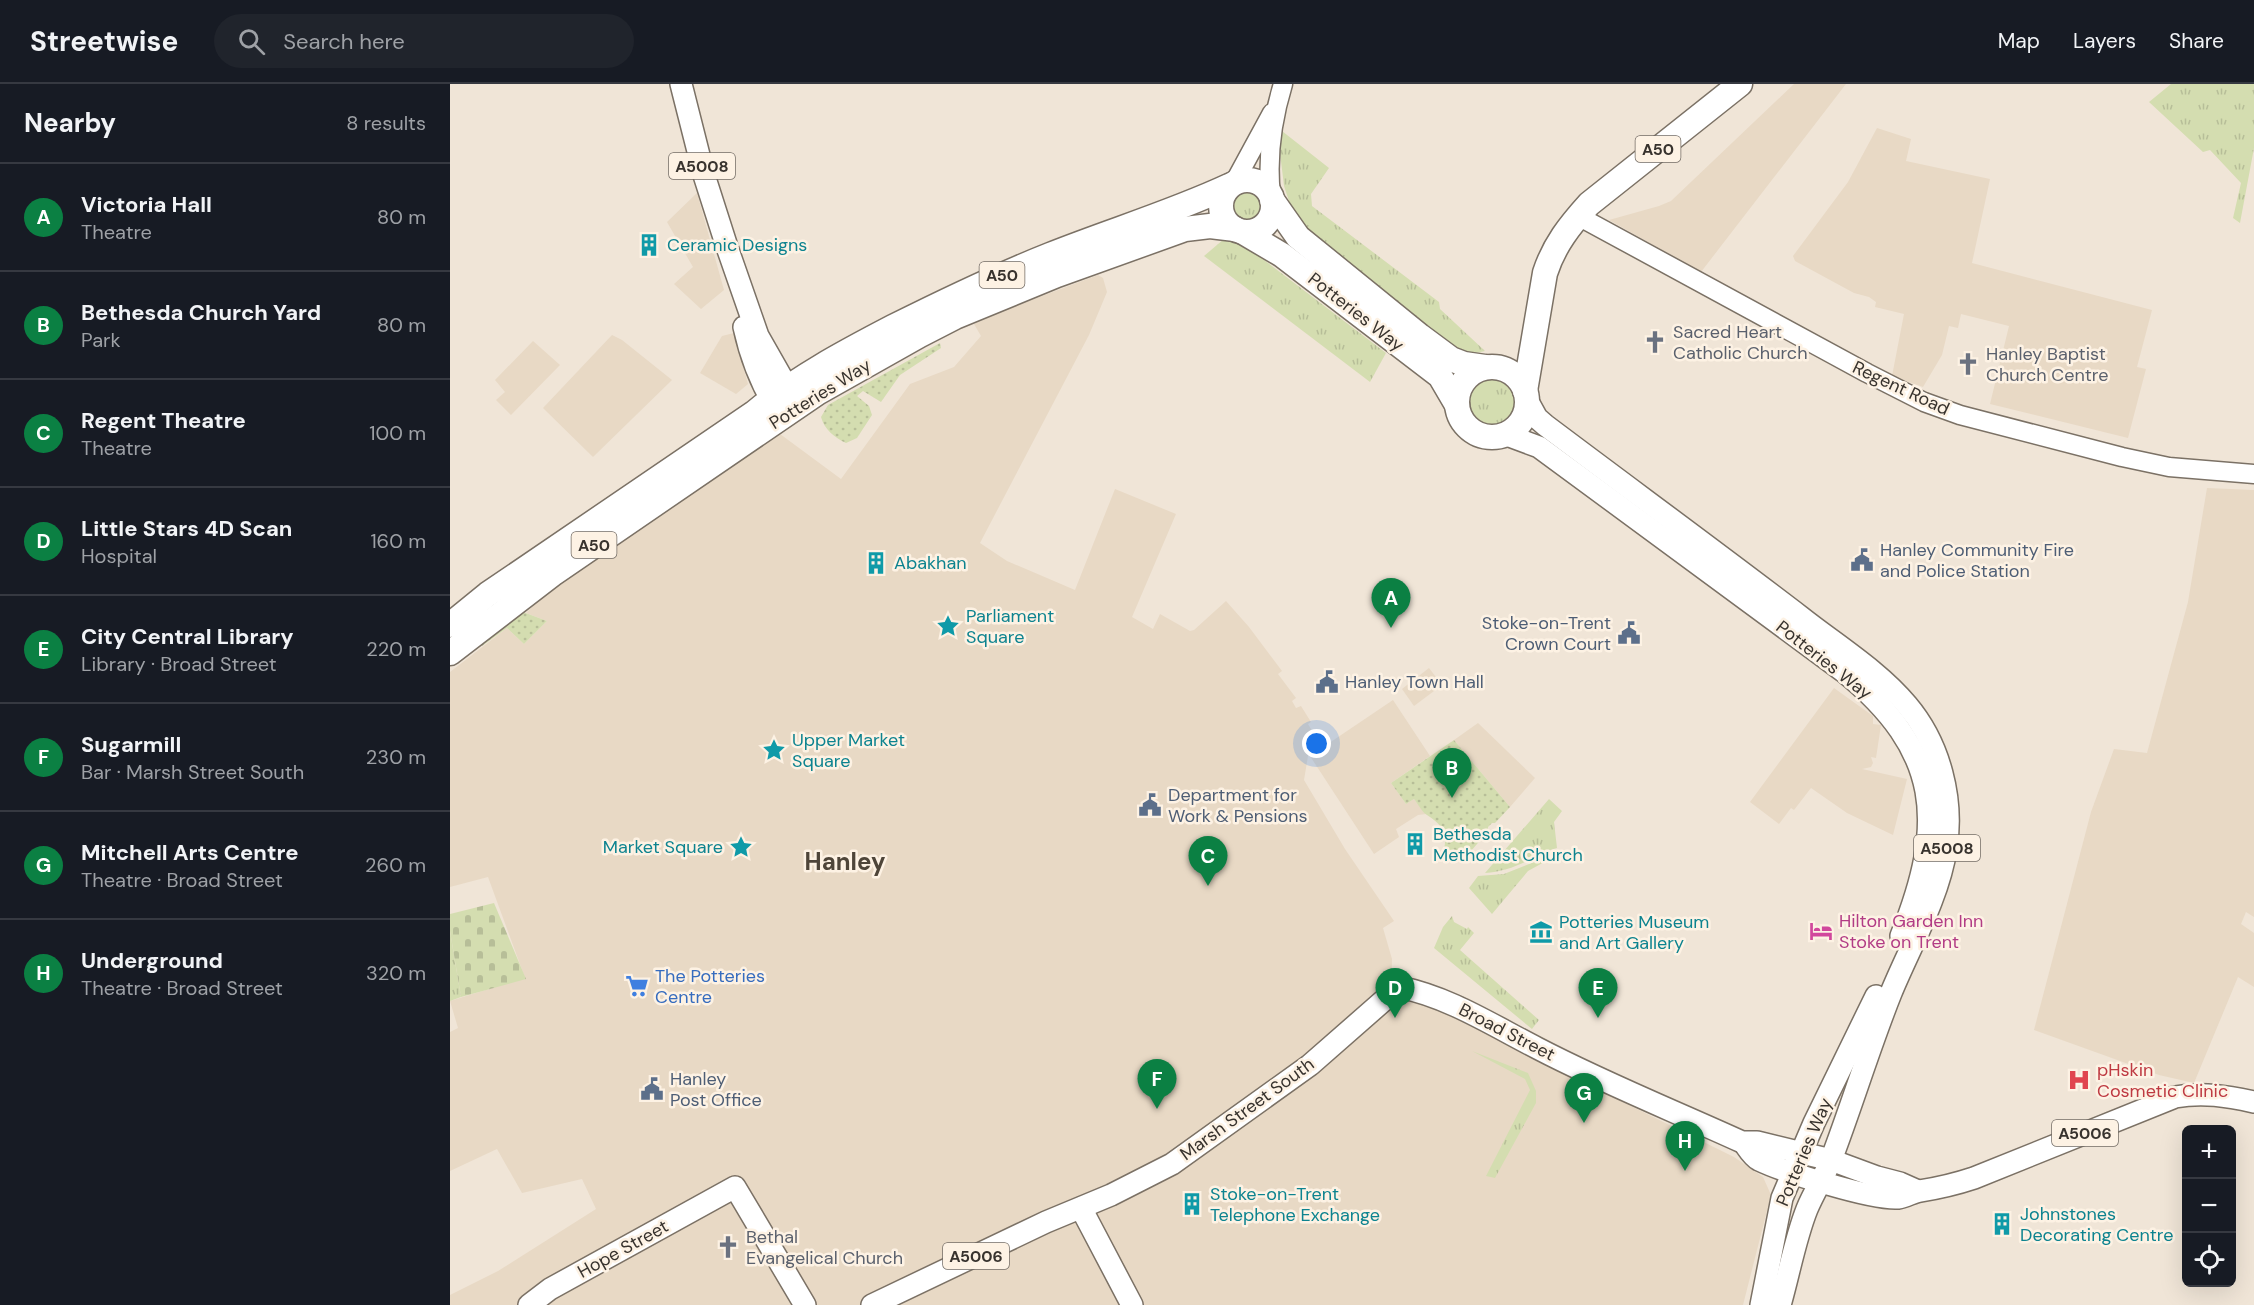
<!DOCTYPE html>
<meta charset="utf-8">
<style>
:root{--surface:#171b24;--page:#20242c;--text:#f1f3f6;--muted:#9ea1a6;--line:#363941;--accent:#0b8043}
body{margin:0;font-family:"DM Sans",sans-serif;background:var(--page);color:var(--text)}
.controls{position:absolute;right:18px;bottom:18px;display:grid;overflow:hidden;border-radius:9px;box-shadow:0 6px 24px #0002}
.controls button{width:54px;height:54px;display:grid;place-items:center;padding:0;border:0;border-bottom:2px solid var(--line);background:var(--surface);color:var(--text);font:30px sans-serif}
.you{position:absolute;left:867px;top:660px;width:21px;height:21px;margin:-15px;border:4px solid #fff;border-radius:50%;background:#1a73e8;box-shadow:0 0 0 9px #1a73e833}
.badge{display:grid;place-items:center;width:39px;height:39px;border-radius:50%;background:var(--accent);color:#fff;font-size:20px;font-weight:700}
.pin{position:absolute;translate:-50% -50px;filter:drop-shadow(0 2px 3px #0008)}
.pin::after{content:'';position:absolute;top:32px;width:21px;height:18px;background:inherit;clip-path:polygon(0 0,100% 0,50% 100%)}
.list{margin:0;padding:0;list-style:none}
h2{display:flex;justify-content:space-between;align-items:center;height:78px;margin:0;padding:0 24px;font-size:26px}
h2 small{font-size:20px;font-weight:400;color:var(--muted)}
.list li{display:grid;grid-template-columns:39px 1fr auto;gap:18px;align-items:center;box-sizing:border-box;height:108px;padding:0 24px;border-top:2px solid var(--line)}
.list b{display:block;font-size:22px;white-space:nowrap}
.list p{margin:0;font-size:20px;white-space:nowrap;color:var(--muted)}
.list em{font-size:20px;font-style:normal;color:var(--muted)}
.icon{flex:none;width:33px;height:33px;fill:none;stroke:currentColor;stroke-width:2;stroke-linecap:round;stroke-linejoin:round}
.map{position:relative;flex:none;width:1804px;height:1221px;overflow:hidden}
header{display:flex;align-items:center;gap:36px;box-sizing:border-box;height:84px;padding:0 30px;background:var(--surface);border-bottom:2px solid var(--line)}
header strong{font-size:28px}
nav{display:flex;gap:33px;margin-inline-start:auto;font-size:21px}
.search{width:420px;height:54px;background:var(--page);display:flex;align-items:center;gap:15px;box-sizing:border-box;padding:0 21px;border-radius:33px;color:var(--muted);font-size:22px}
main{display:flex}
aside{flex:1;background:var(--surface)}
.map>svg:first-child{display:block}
.built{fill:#e8d9c5}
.grass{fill:url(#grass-tufts)}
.cemetery{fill:url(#cemetery-stones)}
.park{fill:url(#park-dots)}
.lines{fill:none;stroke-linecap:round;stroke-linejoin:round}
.secondary-casing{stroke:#7b7165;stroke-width:21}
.primary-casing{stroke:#7b7165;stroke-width:24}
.highway-casing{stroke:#7b7165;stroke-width:27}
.secondary{stroke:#fff;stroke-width:18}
.primary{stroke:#fff;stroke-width:21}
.highway{stroke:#fff;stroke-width:24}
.labels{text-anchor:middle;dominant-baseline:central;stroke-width:5;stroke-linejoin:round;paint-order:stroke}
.shield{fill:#fdf2e4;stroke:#736c65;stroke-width:1.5}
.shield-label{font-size:16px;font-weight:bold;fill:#38332e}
.culture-label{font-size:18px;fill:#0d838f;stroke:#fdf2e4;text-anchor:start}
.street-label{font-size:18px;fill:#38332e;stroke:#fdf2e4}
.worship-label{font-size:18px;fill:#5b616d;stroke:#fdf2e4;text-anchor:start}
.service-label{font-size:18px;fill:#4e5e75;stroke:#fdf2e4;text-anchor:start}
.hotel-label{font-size:18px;fill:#b23c85;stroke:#fdf2e4;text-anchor:start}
.shop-label{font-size:18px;fill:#366cbe;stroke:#fdf2e4;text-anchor:start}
.health-label{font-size:18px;fill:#be3a42;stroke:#fdf2e4;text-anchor:start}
.district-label{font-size:24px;font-weight:bold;fill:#4e4539;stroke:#fdf2e4}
</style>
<header>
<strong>Streetwise</strong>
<div class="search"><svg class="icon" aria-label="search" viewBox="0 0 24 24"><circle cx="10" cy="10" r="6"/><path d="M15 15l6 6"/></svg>Search here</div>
<nav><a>Map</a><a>Layers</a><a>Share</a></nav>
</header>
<main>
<aside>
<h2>Nearby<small>8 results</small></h2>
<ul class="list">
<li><span class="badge">A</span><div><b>Victoria Hall</b><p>Theatre</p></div><em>80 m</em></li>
<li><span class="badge">B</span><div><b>Bethesda Church Yard</b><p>Park</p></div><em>80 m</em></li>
<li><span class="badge">C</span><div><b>Regent Theatre</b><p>Theatre</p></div><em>100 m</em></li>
<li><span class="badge">D</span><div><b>Little Stars 4D Scan</b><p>Hospital</p></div><em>160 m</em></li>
<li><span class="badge">E</span><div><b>City Central Library</b><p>Library · Broad Street</p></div><em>220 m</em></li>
<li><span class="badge">F</span><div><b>Sugarmill</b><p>Bar · Marsh Street South</p></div><em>230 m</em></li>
<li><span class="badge">G</span><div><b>Mitchell Arts Centre</b><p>Theatre · Broad Street</p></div><em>260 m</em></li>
<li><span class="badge">H</span><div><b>Underground</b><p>Theatre · Broad Street</p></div><em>320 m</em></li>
</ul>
</aside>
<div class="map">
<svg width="1804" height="1221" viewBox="0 0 1804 1221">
<defs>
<pattern id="grass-tufts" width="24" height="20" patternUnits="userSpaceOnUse" patternTransform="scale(1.5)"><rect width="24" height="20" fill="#d4ddb0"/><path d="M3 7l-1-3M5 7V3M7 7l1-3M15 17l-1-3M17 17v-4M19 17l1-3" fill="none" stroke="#b7be98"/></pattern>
<pattern id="cemetery-stones" width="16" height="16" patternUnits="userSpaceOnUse" patternTransform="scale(1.5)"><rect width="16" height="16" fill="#d4ddb0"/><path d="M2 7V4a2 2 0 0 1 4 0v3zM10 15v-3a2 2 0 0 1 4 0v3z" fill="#b7be98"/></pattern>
<pattern id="park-dots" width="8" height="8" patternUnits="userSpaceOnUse" patternTransform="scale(1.5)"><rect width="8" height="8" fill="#d4ddb0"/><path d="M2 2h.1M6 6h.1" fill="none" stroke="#b7be98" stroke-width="1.8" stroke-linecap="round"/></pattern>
</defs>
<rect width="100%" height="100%" fill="#f0e5d7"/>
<g class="built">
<path d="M1344 0H1396L1251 188 1159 136 1209 122 1221 117Z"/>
<path d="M1427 44 1461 55 1456 77 1540 95 1522 179 1702 226 1687 283 1696 285 1678 354 1540 320 1559 242 1511 230 1508 244 1499 242 1492 271 1473 303 1442 292 1454 230 1425 223 1426 218 1419 213 1404 209 1345 177 1343 172 1398 98Z"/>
<path d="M247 109 274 206 251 225 224 200 243 183 217 138Z"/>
<path d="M648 191 653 194 657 208 639 251 530 459 557 477 625 506 665 405 726 430 682 533 703 545 710 530 740 547 744 546 776 517 799 543 832 587 828 590 846 614 842 617 846 624 851 622 861 638 858 640 864 650 861 654 854 696 895 765 944 837 933 844 942 875 941 908 985 918 1092 978 1284 1073 1313 1093 1321 1111 1293 1221H0V1211L48 1187 146 1125 132 1095 72 1109 47 1065 0 1087V948L8 944 0 917 75 894 38 793 0 803V588L57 544 74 560 97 537 76 529 113 492 326 347 391 395 460 300 504 283 531 252 524 240 565 222Z"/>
<path d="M284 249 298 300 286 310 250 289 272 252Z"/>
<path d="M162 251 172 256 222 296 143 373 93 324Z"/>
<path d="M83 257 110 281 61 331 46 316 55 308 45 296Z"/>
<path d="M1757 404 1804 406V833L1796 828 1791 840 1804 849V903L1788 893 1744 999 1709 991 1584 946 1641 728 1664 665 1697 669 1738 518Z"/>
<path d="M979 584 992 601 964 622 952 605Z"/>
<path d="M1384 604 1423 632V640L1431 641 1426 674 1421 673 1423 679 1421 683 1412 685 1457 695 1443 751 1397 729 1361 704 1344 726 1341 724 1329 740 1300 718Z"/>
<path d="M943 616 980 672 941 699 956 720 964 715 976 730 968 731 946 745 949 753 924 770 860 672Z"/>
<path d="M1028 639 1085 694 1060 723 1004 656Z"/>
</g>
<g class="grass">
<path d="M1721 0H1804V64L1790 139 1783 134 1791 99 1760 66 1753 68 1699 18Z"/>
<path d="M832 47 879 84 861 110 862 122 989 218 990 225 1035 267 1021 270 1004 265 863 155 844 132 834 102 830 69Z"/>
<circle cx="799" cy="122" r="15"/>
<path d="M774 155 797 163 936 269 920 298 754 172Z"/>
<circle cx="1042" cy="318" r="24"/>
<path d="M1099 715 1112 727 1104 738 1107 764 1087 770V772C1070 781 1054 788 1035 789Z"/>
<path d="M1097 773 1098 776 1078 787 1042 830 1019 804 1028 792 1054 790Z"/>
<path d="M1002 832 1004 838 1017 845 1018 843 1024 849 1010 866 1089 936 1082 945 984 864 993 843Z"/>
<path d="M0 847 11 913 0 917Z"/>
<path d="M1022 967 1078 989 1086 1007V1019L1045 1094 1036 1092 1080 1006 1075 995Z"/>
</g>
<path class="cemetery" d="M44 819 76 895 11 913 0 847V830Z"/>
<g class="park">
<path d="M490 259 491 264 450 291 431 318 413 307 407 312 419 322 422 331 407 354 396 359C385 354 374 345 371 333L378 321Z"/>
<path d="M73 528 97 537 74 560 57 544 32 562 27 556 66 530Z"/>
<path d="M1004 656 1060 723 1045 739H1042L1038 743V747L1016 773 1010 767 994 765C998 748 991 740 977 731 972 728 968 720 964 715L956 720 941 699Z"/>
</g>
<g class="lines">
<g class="secondary-casing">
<g id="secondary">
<path d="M784 99 822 29"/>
<path d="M821 112C817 75 822 36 833 0"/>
<path d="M1128 132 1417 289 1474 318 1510 331 1672 373 1719 383 1804 390"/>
</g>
</g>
<g class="primary-casing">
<g id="primary">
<path d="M231 0 254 91 277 163 308 252 345 317"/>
<path d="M294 243C301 275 312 303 330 330"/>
<path d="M1076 314 1087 334 1095 341C1180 405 1266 468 1351 533 1385 560 1429 587 1457 621 1490 660 1504 715 1496 765 1489 813 1459 865 1441 909 1419 964 1402 1021 1381 1076 1374 1093 1364 1108 1357 1125 1345 1155 1339 1190 1330 1221"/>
<path d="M1054 350 1089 363 1393 587C1492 667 1496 739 1451 852"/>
<path d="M1294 1059C1299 1066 1302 1072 1309 1076 1334 1088 1423 1116 1448 1114 1456 1113 1463 1108 1470 1107 1489 1104 1506 1100 1524 1094L1725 1013C1753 1008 1777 1012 1804 1018"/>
<path d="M631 1124 682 1221"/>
<path d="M79 1221 100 1205 285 1103 355 1221"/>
<path d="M422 1221 596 1138 661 1111 722 1080 860 981 949 903C999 913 1042 941 1087 964 1154 999 1224 1027 1292 1058H1307L1381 1076 1427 1093 1450 1099 1468 1107"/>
<path d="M1311 1221 1332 1114 1364 1039 1426 912"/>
</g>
</g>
<g class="highway-casing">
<g id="highway">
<circle cx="797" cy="122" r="26"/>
<path d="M822 116 848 153 970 252 1001 275 1014 280 1035 283"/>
<path d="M793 148 832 171 990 292 1007 321"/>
<circle cx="1042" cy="318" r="35"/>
<path d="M1075 307 1095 189C1104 161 1120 141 1139 120L1290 0"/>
<path d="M0 541 38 510 304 329C346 294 395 268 443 243 495 217 547 192 600 171 660 147 721 129 779 102"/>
<path d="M0 569 104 489 367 309 470 251 505 233 607 191 735 145 760 142 785 145"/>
</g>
</g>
<use href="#secondary" class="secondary"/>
<use href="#primary" class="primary"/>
<use href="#highway" class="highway"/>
</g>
<defs>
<g id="building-bare" transform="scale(1.8)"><path d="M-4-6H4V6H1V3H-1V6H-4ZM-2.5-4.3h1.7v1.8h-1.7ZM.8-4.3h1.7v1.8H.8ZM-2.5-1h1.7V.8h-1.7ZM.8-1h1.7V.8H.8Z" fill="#0f9aa8" stroke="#fdf2e4" stroke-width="2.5" paint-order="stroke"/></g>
<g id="church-bare" transform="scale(1.8)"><path d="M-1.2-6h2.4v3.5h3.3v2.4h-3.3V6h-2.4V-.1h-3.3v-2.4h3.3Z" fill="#6b7280" stroke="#fdf2e4" stroke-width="2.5" paint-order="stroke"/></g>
<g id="civic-bare" transform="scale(1.8)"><path d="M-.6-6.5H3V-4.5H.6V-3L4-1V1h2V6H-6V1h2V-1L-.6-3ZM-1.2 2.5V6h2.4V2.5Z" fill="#5c6f8a" stroke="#fdf2e4" stroke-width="2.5" paint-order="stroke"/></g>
<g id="sight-bare" transform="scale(1.8)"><path d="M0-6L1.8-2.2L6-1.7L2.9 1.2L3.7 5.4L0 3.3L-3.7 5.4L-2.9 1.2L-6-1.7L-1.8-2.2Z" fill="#0f9aa8" stroke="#fdf2e4" stroke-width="2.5" paint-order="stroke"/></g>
<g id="hotel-bare" transform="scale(1.8)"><path d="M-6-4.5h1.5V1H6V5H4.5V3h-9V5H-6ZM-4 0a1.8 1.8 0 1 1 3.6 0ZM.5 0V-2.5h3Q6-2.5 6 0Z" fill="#d1479c" stroke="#fdf2e4" stroke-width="2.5" paint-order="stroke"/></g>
<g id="museum-bare" transform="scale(1.8)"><path d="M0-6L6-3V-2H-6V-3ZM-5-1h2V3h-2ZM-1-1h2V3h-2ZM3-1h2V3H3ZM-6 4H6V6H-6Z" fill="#0f9aa8" stroke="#fdf2e4" stroke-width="2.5" paint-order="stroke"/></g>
<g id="supermarket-bare" transform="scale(1.8)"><path d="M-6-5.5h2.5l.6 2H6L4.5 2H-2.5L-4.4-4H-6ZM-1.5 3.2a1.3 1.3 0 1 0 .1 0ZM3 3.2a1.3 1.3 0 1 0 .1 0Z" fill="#3f7fe0" stroke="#fdf2e4" stroke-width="2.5" paint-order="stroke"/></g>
<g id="hospital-bare" transform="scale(1.8)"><path d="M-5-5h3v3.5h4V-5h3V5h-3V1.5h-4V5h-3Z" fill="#e0444e" stroke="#fdf2e4" stroke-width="2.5" paint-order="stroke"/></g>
</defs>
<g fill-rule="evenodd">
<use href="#building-bare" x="199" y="161"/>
<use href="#church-bare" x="1205" y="258"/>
<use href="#church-bare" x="1518" y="280"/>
<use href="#civic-bare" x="1412" y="476"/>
<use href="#building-bare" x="426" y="479"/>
<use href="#sight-bare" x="498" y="542"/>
<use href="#civic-bare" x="1179" y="549"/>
<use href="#civic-bare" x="877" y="598"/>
<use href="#sight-bare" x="324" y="666"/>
<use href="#civic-bare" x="700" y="721"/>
<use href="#building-bare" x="965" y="760"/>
<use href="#sight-bare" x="291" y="763"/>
<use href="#hotel-bare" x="1371" y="847"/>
<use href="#museum-bare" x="1091" y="848"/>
<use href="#supermarket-bare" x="187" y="902"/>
<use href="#hospital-bare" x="1629" y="996"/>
<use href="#civic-bare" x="202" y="1005"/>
<use href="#building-bare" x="742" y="1120"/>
<use href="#building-bare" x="1552" y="1140"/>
<use href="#church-bare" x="278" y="1163"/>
</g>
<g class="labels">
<g class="shield">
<rect x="1185.5" y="52" width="45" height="26" rx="4.5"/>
<rect x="219" y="69" width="66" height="26" rx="4.5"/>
<rect x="529.5" y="178" width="45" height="26" rx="4.5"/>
<rect x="121.5" y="448" width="45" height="26" rx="4.5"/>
<rect x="1464" y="751" width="66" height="26" rx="4.5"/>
<rect x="1602" y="1036" width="66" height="26" rx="4.5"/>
<rect x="493" y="1159" width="66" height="26" rx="4.5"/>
</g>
<g class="shield-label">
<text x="1208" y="65">A50</text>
<text x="252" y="82">A5008</text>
<text x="552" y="191">A50</text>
<text x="144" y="461">A50</text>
<text x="1497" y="764">A5008</text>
<text x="1635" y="1049">A5006</text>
<text x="526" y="1172">A5006</text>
</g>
<g class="culture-label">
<text x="217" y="161">Ceramic Designs</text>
<text x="444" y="479">Abakhan</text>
<text x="516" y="532">Parliament<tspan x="516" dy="21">Square</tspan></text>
<text x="342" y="656">Upper Market<tspan x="342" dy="21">Square</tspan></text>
<text x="983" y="750">Bethesda<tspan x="983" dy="21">Methodist Church</tspan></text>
<text x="273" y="763" text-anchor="end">Market Square</text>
<text x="1109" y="838">Potteries Museum<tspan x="1109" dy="21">and Art Gallery</tspan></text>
<text x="760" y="1110">Stoke-on-Trent<tspan x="760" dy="21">Telephone Exchange</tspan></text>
<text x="1570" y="1130">Johnstones<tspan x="1570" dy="21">Decorating Centre</tspan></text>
</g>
<g class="street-label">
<text transform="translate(906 228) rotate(38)">Potteries Way</text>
<text transform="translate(1451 304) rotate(25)">Regent Road</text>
<text transform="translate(370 310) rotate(-32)">Potteries Way</text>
<text transform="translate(1374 576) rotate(38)">Potteries Way</text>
<text transform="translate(1057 948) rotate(27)">Broad Street</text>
<text transform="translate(797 1025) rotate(-36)">Marsh Street South</text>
<text transform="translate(1354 1068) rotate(-67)">Potteries Way</text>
<text transform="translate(173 1165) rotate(-29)">Hope Street</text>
</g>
<g class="worship-label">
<text x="1223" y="248">Sacred Heart<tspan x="1223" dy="21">Catholic Church</tspan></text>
<text x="1536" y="270">Hanley Baptist<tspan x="1536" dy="21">Church Centre</tspan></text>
<text x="296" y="1153">Bethal<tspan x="296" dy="21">Evangelical Church</tspan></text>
</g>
<g class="service-label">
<text x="1430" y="466">Hanley Community Fire<tspan x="1430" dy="21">and Police Station</tspan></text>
<text x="1161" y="539" text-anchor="end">Stoke-on-Trent<tspan x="1161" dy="21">Crown Court</tspan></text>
<text x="895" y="598">Hanley Town Hall</text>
<text x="718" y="711">Department for<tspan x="718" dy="21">Work &amp; Pensions</tspan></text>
<text x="220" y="995">Hanley<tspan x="220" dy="21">Post Office</tspan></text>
</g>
<g class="hotel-label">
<text x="1389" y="837">Hilton Garden Inn<tspan x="1389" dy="21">Stoke on Trent</tspan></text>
</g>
<g class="shop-label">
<text x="205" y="892">The Potteries<tspan x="205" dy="21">Centre</tspan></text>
</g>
<g class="health-label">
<text x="1647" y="986">pHskin<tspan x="1647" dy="21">Cosmetic Clinic</tspan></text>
</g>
<g class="district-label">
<text x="395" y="777">Hanley</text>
</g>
</g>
</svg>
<div class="controls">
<button>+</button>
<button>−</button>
<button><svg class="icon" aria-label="locate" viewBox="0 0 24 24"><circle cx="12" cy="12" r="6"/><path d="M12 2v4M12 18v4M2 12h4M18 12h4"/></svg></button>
</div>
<div class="you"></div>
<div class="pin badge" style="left:941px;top:544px">A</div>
<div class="pin badge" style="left:1002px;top:714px">B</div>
<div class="pin badge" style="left:758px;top:802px">C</div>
<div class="pin badge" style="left:945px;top:934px">D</div>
<div class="pin badge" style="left:1148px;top:934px">E</div>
<div class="pin badge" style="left:707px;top:1025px">F</div>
<div class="pin badge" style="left:1134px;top:1039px">G</div>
<div class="pin badge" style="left:1235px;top:1087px">H</div>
</div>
</main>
